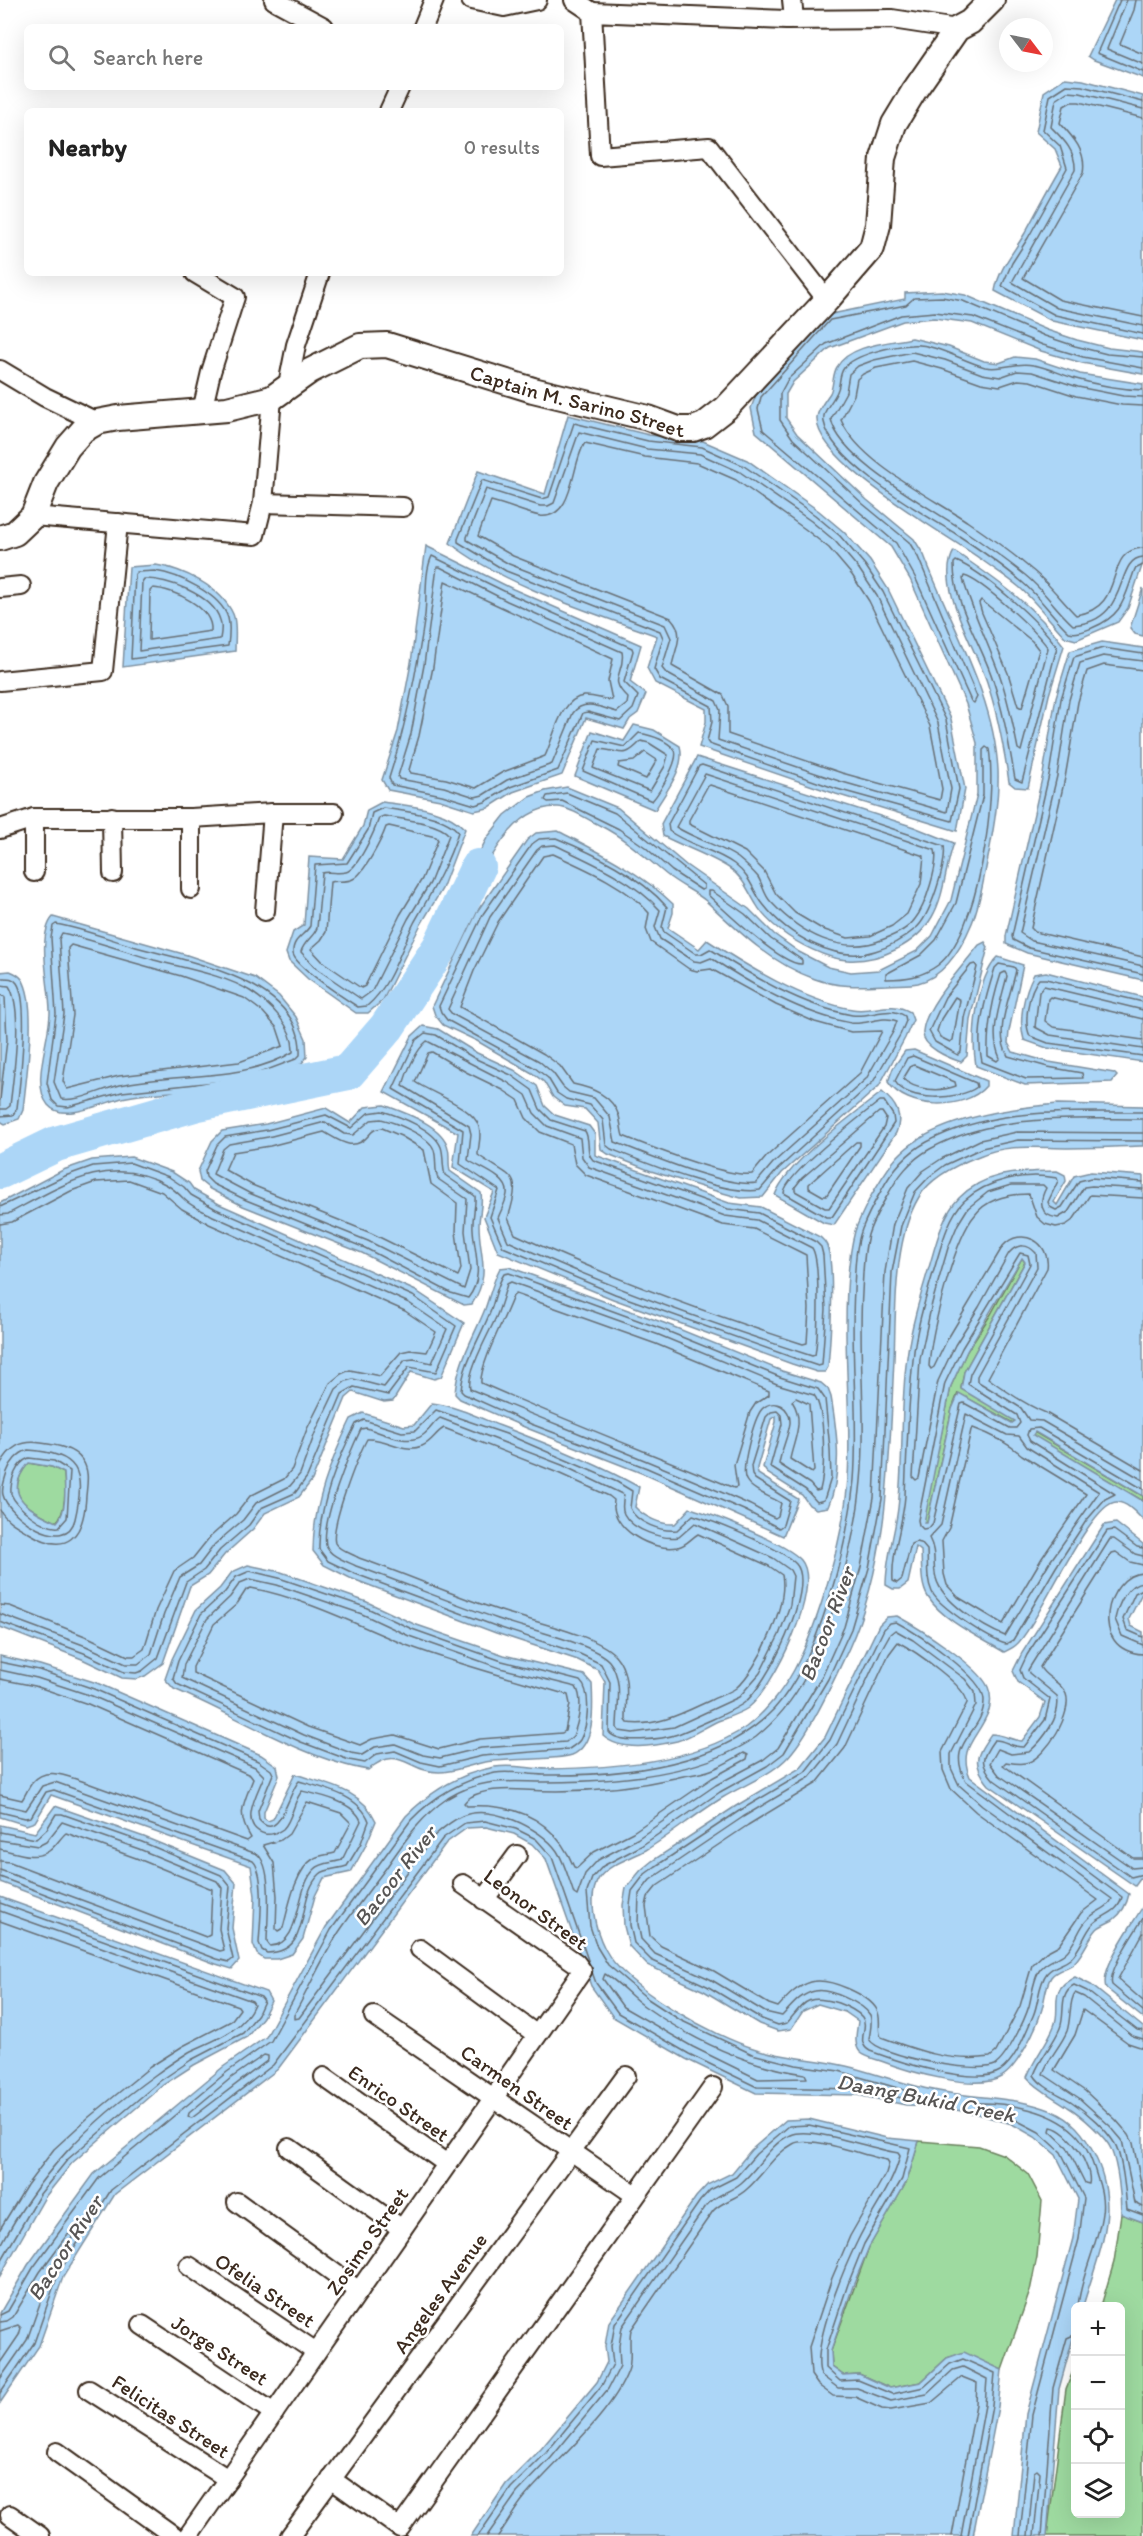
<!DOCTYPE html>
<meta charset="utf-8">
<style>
:root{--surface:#fff;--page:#f2f2f2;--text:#222;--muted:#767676;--line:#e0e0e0}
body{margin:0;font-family:Itim,sans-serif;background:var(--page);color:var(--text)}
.controls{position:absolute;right:18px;bottom:18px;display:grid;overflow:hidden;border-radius:9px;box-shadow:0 6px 24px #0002}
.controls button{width:54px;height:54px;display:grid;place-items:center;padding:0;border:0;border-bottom:2px solid var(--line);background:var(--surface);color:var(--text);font:30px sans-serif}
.compass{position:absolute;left:999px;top:18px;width:54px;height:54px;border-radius:50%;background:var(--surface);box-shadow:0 6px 24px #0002;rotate:122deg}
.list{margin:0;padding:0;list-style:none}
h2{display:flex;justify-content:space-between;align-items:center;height:78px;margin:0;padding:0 24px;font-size:26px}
h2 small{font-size:20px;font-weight:400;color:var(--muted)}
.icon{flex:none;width:33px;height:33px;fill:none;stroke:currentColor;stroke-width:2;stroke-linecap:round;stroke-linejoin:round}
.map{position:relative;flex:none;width:1143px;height:2536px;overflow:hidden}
.search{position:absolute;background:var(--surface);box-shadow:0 6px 24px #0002;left:24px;top:24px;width:540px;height:66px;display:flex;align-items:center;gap:15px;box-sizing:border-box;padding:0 21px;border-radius:9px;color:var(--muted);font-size:22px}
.panel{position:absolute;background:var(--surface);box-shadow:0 6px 24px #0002;left:24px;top:108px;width:540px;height:168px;border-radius:9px}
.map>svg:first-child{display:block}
.green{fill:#9edaa0;stroke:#6c825f;stroke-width:1.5}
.water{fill:#acd6f7;stroke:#7f91a0;stroke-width:1.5;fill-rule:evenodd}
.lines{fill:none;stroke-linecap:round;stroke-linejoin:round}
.shore{stroke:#686f75;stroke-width:1.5}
.river{stroke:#acd6f7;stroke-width:36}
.minor-casing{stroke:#3b2a1e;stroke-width:22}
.tertiary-casing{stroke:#3b2a1e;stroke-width:28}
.minor{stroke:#fff;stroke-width:18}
.tertiary{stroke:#fff;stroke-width:24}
.labels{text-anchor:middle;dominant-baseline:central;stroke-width:5;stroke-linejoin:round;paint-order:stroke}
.street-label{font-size:21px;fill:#3b2a1e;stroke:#fff}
.water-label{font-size:22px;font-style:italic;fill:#575554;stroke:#fff}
</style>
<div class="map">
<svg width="1143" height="2536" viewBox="0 0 1143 2536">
<rect width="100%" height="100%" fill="#fff"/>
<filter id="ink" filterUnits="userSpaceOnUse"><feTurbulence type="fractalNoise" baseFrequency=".0167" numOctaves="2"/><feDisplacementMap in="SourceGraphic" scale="12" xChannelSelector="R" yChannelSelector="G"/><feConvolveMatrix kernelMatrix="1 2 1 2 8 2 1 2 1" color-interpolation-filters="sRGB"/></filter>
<g filter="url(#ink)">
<g class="green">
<path d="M1022 1258 1025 1262 964 1372 961 1388 1015 1420 1013 1423 958 1393 952 1409 927 1523H923L951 1386 967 1351 991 1314Z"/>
<path d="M1034 1432 1143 1496V1501L1033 1436Z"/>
<path d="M28 1463 52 1467 64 1473C65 1487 67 1512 56 1522 27 1507 2 1497 28 1463Z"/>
<path d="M919 2141 979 2146 1004 2155 1028 2174 1042 2201 1037 2257 1030 2291 1002 2370 964 2353 947 2358 921 2382 890 2388 859 2374 843 2375 832 2367 831 2351 869 2247 907 2181Z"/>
<path d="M1121 2214 1143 2222V2536H1047L1066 2389 1075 2366 1076 2514H1120V2306H1101L1114 2262Z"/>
</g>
<g class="water">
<path d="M1115 0H1143V78L1094 60 1088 56Z"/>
<path d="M1065 78 1083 80 1143 96V340L1052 321 995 291C999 268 1014 252 1025 233 1037 211 1049 188 1062 166L1055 149 1036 132 1044 92Z"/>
<path d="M942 291 965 295 1047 330 1077 340 1109 348 1143 352V374L1082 363 1041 351 972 323 934 318 903 321 830 348 793 382 786 394V418L797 434 867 500 914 539 924 555C950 624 994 694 998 770 999 798 994 826 989 853 984 876 981 901 972 923 962 947 946 976 918 983 909 985 897 984 887 985 863 986 839 988 815 979 772 964 739 932 706 901 694 891 679 885 667 875 645 857 626 839 601 826 588 820 572 808 558 807 508 805 481 877 464 914L451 907 487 838 505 815 529 797 545 791 567 787 618 808 686 865 749 909 774 934 799 952 828 967 851 972 879 970 917 951 932 936 951 900 977 794V743L966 704 910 579 891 547 756 432 751 408 756 395 827 315 905 299V293Z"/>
<path d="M912 338 949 347 984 361 999 363 1015 357 1035 359 1080 374 1143 384V563L1128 608 1118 622 1076 640 1065 637C1050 621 1036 602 1019 587 1007 577 994 569 982 560 948 535 813 461 817 417 818 409 826 399 830 393 834 385 832 375 837 367 850 344 890 343 912 338Z"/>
<path d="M568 415 649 435 703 441 747 460 819 511 844 532 870 561 888 589 951 719 965 789 957 831 836 794 699 747 706 722V709L655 683 647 668 657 636C593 613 503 585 450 543L478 471 545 494Z"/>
<path d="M426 546 513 589 641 645 630 682 646 694 638 713 630 719 624 729 586 718 562 775 513 792 488 808 474 811 440 800 388 790 382 780 398 731 411 663Z"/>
<path d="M954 551C994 578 1036 607 1064 646L1049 695 1028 788 1015 787 1009 782C1004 748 998 715 987 682 976 649 934 584 954 551Z"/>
<path d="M156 565C183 569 221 587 233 614 237 623 235 640 235 651L123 667 129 567Z"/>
<path d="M1143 588V636L1135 634 1130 628Z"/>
<path d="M1102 642 1143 648V980L1027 953 1006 944V936L1043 774 1056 697 1070 651Z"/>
<path d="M634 725 654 730 680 746C686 768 666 791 655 810L575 776 592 731 624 741Z"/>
<path d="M697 757 914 827 954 843C945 867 945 895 932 917 916 945 879 962 847 960 827 959 796 943 781 931 772 924 761 913 756 904 748 891 743 877 729 868 709 855 684 847 663 836L661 824Z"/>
<path d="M382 802C409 806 446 808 465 829L442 889 420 926 383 1000 368 1013H356L308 979 289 961 286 953 293 932 304 925 309 857 343 859 363 826 367 810Z"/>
<path d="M558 831C599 852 639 871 673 904V913L668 928 699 949 707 940C748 967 804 1001 852 1009 873 1013 890 1000 910 1012L913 1020 905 1038 879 1086 782 1173 763 1197 741 1198 705 1188 651 1171 608 1154 601 1149 598 1123 585 1109 565 1106 553 1097 544 1082 532 1073 477 1041 443 1025 435 1015 432 1006 478 910 527 840 536 833Z"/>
<path d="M53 917 187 955 255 978 279 996 296 1017 306 1039 307 1057 301 1064C282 1071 264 1080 245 1084 205 1094 162 1089 122 1098 103 1103 63 1123 48 1105 30 1083 51 1037 50 1011 50 987 36 936 53 917Z"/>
<path d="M985 942 988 947 970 1019 967 1056 961 1062C949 1058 921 1047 923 1031 925 1006 963 966 979 945Z"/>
<path d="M998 957 1023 965 1009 1031 1008 1043 1013 1052 1049 1062 1114 1073 1117 1076 1112 1082 1025 1085 976 1066C971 1037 976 979 998 957Z"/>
<path d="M10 971C15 973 19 975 22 979 38 1004 26 1079 23 1110L19 1119 5 1124 0 1121V972Z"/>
<path d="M1046 972 1143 997V1062L1047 1048 1024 1040C1018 1020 1024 992 1034 974Z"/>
<path d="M423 1026 438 1029 477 1053 514 1070 537 1086 545 1106 555 1115 589 1126 595 1134V1155L729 1203 761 1207 820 1237C822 1239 825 1241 826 1244 836 1261 830 1344 828 1367L825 1372H817L792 1364 613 1299 498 1252 484 1217 494 1192 453 1167 458 1133 384 1092 412 1036Z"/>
<path d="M914 1050 986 1081V1086C965 1111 906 1110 888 1082L893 1068 905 1051Z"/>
<path d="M882 1092C897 1104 903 1116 896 1133L834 1225 824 1223 775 1195C788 1161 853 1115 882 1092Z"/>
<path d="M1058 1104 1143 1106V1146C1118 1147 1094 1148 1069 1148 1038 1148 1008 1143 979 1156 958 1164 931 1177 919 1197 893 1240 896 1310 894 1359 889 1457 890 1557 849 1648 835 1678 808 1738 785 1760 767 1777 743 1785 722 1798 696 1814 672 1834 646 1850 632 1858 609 1864 599 1878 587 1896 595 1930 605 1949 625 1988 713 2036 756 2049 785 2058 816 2059 846 2066 879 2074 910 2087 944 2092 977 2098 1011 2097 1044 2108 1066 2115 1080 2127 1091 2148 1123 2205 1100 2249 1083 2306H1076L1075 2331 1059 2389 1047 2536H1014L1026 2414 1073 2238 1078 2199 1056 2155 1035 2137 1012 2124 977 2114 935 2106 906 2105 857 2095 756 2093 686 2059 613 2017 591 1986 546 1859 532 1844 514 1834 486 1827 467 1828 446 1843 278 2069 115 2194 63 2277 39 2346 0 2403V2313L28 2265 94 2174 223 2067 266 2037 326 1927 406 1816C431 1791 460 1773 495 1767 512 1764 530 1769 547 1769 610 1768 693 1763 746 1727 765 1713 783 1690 794 1670 820 1622 845 1531 848 1477 851 1427 846 1378 846 1328 846 1296 847 1261 855 1231 859 1219 866 1206 872 1194 880 1181 887 1168 898 1156 933 1119 1009 1108 1058 1104Z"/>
<path d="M384 1105C403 1112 443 1125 448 1148 450 1155 448 1164 450 1171L481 1193C483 1203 479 1215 479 1225 479 1257 492 1273 472 1304L464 1305 362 1253 243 1206 210 1189 200 1181 198 1171 212 1141 222 1131 266 1124 326 1108 350 1123 365 1107Z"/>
<path d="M131 1157 172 1172 189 1183 194 1190 219 1204 416 1291 464 1323 441 1377 434 1379 411 1372 393 1401 384 1402 353 1392 346 1398 312 1480 299 1497 265 1513 253 1529 225 1554 208 1575 190 1586 163 1663 145 1676 137 1679 122 1678 82 1659 0 1627V1203L63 1170 92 1160ZM29 1463 52 1467 64 1473C65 1487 67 1512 57 1522 28 1509 1 1495 29 1463Z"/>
<path d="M1057 1171 1065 1175 1066 1181 1054 1202 1057 1205 1074 1176 1091 1172 1143 1176V1496L1035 1432 1033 1435 1143 1501V1520C1136 1513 1128 1503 1117 1502 1090 1500 1037 1628 1016 1645 1013 1648 1008 1650 1004 1652 981 1638 942 1620 928 1597 920 1584 922 1566 921 1551L916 1547 908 1583 900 1589H893L886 1585C886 1558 895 1534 898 1508 904 1458 900 1407 907 1357 911 1326 921 1294 930 1264 936 1243 943 1214 959 1198 987 1170 1021 1172 1057 1171ZM1022 1258 1025 1262 964 1372 961 1389 1015 1421 1012 1423 959 1393 952 1409 927 1523H924L951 1386 967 1351Z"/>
<path d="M509 1267 664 1323 782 1371 821 1383 828 1389 831 1397C837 1432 843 1473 828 1507L816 1509 809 1505 802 1495 767 1473 763 1467 776 1422V1416L771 1419 757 1468 758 1474 798 1499 783 1536 644 1474 529 1429 460 1399 455 1394C457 1363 474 1337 485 1309 490 1295 493 1281 500 1268Z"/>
<path d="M432 1403C455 1406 476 1416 498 1425 546 1443 594 1462 639 1487L635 1507C644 1517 661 1525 675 1524L690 1508C714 1515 786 1543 801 1560 824 1587 772 1690 748 1708 739 1714 728 1717 718 1721 705 1727 691 1737 677 1741 655 1746 621 1752 603 1736L605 1682 598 1670 578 1660 496 1633 350 1578 324 1565 313 1551C313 1505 331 1460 351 1419L363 1413 404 1426 414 1425Z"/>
<path d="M1116 1523 1143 1544V1591L1129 1619 1131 1626 1143 1632V1875L1135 1886 989 1785C971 1763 976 1756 991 1734 1003 1734 1010 1740 1022 1741L1040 1717 1045 1702 1018 1682 1013 1671 1022 1653 1104 1525Z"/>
<path d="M248 1565 281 1572 367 1602 414 1624 504 1655 584 1675 592 1684C593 1705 596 1745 572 1755 559 1760 510 1759 493 1761 476 1762 456 1772 439 1772 407 1772 400 1743 368 1770 305 1760 234 1714 174 1689L165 1679 172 1659 196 1610 220 1588 232 1572Z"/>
<path d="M897 1616C919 1628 978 1665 988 1687 991 1694 991 1703 989 1710 979 1738 957 1747 970 1777L1129 1894C1127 1904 1121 1914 1113 1920 1108 1923 1101 1925 1097 1929 1088 1939 1084 1953 1074 1963 1068 1969 1057 1969 1051 1977 1045 1986 1045 2001 1041 2012 1036 2029 1017 2069 1001 2077 976 2092 907 2071 881 2061 875 2059 865 2057 860 2052 853 2044 857 2031 858 2021L845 2012 818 2004 803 2011 791 2029 778 2031 759 2024 704 1991 647 1965 629 1946 624 1926 623 1905 626 1888 641 1870 652 1861 736 1806 800 1768 825 1737 879 1625 887 1617Z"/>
<path d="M0 1656 40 1665 97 1683 261 1755 277 1766 279 1776 264 1812V1818L268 1821 273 1819 295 1774C325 1784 362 1789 376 1821L366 1845 351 1872 324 1878 315 1896 303 1939 292 1954 277 1959H264L257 1954 253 1944 255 1896 251 1866 51 1795 35 1822 26 1825 0 1817Z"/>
<path d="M55 1806 144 1837 225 1870 236 1883 232 1928 239 1961 232 1969 216 1964 0 1882V1825L35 1833Z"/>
<path d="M0 1897 266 1992 271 2001 263 2017 247 2037 194 2065 163 2085 72 2163 45 2197 0 2276Z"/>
<path d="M1143 1906V2018L1106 1988C1099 1969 1133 1924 1143 1906Z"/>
<path d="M1075 1977 1091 1985 1143 2027V2222L1121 2214C1121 2196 1118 2166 1111 2149 1106 2137 1080 2114 1068 2107 1054 2097 1038 2090 1027 2077 1034 2058 1047 2044 1054 2026 1059 2015 1055 2004 1058 1993 1061 1984 1068 1981 1075 1977Z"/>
<path d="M809 2119 887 2138 919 2141 907 2181 869 2247 853 2286 831 2351 832 2367 843 2375 859 2374 890 2388 921 2382 947 2358 964 2352 1002 2370 998 2407 973 2536H471L506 2484 541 2449 597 2382 607 2362 605 2346 609 2322 696 2197 707 2185 732 2173 751 2150 786 2120Z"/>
</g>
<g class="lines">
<g class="shore">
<path d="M1120 0 1097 53 1143 72"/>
<path d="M1127 0 1107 49 1143 64"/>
<path d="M1136 0 1134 10 1120 44 1143 54"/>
<path d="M1143 102 1082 86 1067 85 1050 96 1043 130 1060 146 1067 168 1028 238 1012 263 1002 286 1055 315 1143 334"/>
<path d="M1143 109 1080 93 1068 92 1056 100 1051 127C1063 139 1076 151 1075 170L1012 282 1057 308 1143 326"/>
<path d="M1143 118 1079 102H1071L1064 106 1060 123C1073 137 1087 152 1083 173L1023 278 1060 300 1143 317"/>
<path d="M1143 357 1107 354 1075 346 1045 336 963 301 942 297 914 298 906 305 830 320 761 397 758 409 763 430 896 543 915 577 971 701 974 703 977 697 918 557 909 542 863 504 793 439 780 420V394L788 379 826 344 901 315 935 312 973 317 1043 345 1083 357 1143 368"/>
<path d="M1143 390C1121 389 1097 385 1076 379 1062 375 1048 367 1033 365 1015 361 1002 371 985 367 962 361 935 343 911 345 893 346 855 354 844 368 840 373 840 380 839 385 838 398 821 409 824 422 832 463 922 513 956 534 979 549 1002 565 1022 582 1040 597 1052 616 1069 632 1077 634 1084 631 1092 628 1124 615 1124 598 1135 569L1143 565"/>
<path d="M1143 397 1123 396 1078 387 1032 372 1017 371 1000 377 982 374 945 360 912 352 874 360 858 366 849 374 846 392 831 419C839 459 929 507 962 529 984 544 1005 559 1025 575 1044 590 1056 610 1073 625 1132 621 1113 559 1143 557"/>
<path d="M1143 406 1122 405 1076 396 1030 381 1018 380 1000 386 981 383 942 369 912 361 876 368 863 374 857 379 854 395 841 420C859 462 931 497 968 522 990 537 1011 552 1031 569 1048 582 1061 600 1076 615 1129 607 1101 550 1143 548"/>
<path d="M574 423 648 441 702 447 744 466 815 515 840 536 865 565 883 592 946 720 959 789 952 821 837 789 709 744 707 741 712 722 711 706 660 679 654 669 663 638 660 631 506 571 458 542V539L482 480 542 499 549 497Z"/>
<path d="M579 432 647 449 700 454 740 472 811 521 835 541 859 569 877 596 938 723 951 789 947 812 839 781 718 740 720 710 716 701 666 673 662 668 671 638 665 625 509 564 467 540V537L486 489 540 506H548L554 503Z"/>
<path d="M585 443 645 457 697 463 736 480 805 529 829 548 852 575 869 601 930 726 942 789 940 800 842 773 728 734V706L723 695 672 666C675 648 686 634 671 618L513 556 478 536 491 501C508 505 524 513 540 516 575 520 571 462 585 443Z"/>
<path d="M432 556 510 594 632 648 633 651 624 682 638 696 633 709 620 721 588 712 583 713 558 770 510 787 485 802 475 805 442 795 392 785 389 778C406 725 417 670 425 615 427 596 424 573 432 556Z"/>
<path d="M956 561C985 573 1039 621 1057 647L1022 782 1015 779C1009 745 1004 713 993 680 981 642 953 605 954 563Z"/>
<path d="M437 567H440L507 601 622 652C626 673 606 678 628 698L627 704 617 712C602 708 584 698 573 713L552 764 507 780 483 795 475 797 444 787 399 779 398 776 411 734 424 665Z"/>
<path d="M155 571C177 574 221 594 228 618 230 625 229 638 228 646L131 659 135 574 137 572Z"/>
<path d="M964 576C982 580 1037 632 1048 648L1021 751 1018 749C1013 724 1008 699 1000 676 988 643 973 613 963 579Z"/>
<path d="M144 579C167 578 213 595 220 620 222 625 221 634 220 639L139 651 142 582Z"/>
<path d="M445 581 613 659 608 681 612 700C603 700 594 695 584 696 560 698 554 738 545 756L503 772 476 788 446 779 411 773 409 770 419 736 433 667Z"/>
<path d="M153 588C173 589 213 607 211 631L149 640 150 591Z"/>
<path d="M981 600 1032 641 1039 650 1022 708 1018 706 1008 673 982 613 979 603Z"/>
<path d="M1143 654 1103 648 1074 657 1061 699 1049 775 1012 936 1013 940 1029 948 1143 974"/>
<path d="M1143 661 1103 656 1080 663 1069 700 1057 776 1020 933 1032 941 1143 966"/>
<path d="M1143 670 1104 665 1087 671 1078 702 1065 778 1031 928 1035 932 1143 957"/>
<path d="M639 733C650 735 666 740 674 749 682 758 658 794 652 801L583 771 595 740 625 747Z"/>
<path d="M641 741 649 743 668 755 665 766 650 791 593 768 600 749C623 751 623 760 641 741Z"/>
<path d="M986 747 989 749C997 798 979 934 938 965 922 977 906 979 886 979V974L921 955 936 940 956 903 983 795V750Z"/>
<path d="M645 752 657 760 646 779 618 767 619 763 634 761Z"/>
<path d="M702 765 944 846C947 863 930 918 915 929 903 939 890 947 875 951 836 964 787 935 763 904 752 890 752 878 734 864 715 850 688 845 669 831L668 824 699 766Z"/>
<path d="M705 774 935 850C939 864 925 907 915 919 908 929 895 935 884 939 842 957 800 933 771 902 764 895 763 885 758 877 753 871 744 863 738 858 719 845 695 839 676 827Z"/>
<path d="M710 785 924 856 921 884 907 914 892 926 870 936 848 938 822 929 795 913 776 894 764 871 745 852 689 824V820L707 787Z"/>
<path d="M567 793 615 813 704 885V889L701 890 672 871 645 847 619 829 562 801 548 802 545 800 547 796Z"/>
<path d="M383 808C402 811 447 815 458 832 448 865 431 893 414 923 400 951 391 986 367 1006L358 1007C347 1000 293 965 293 953 292 939 304 936 310 926L315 865 347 863 368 830 372 813Z"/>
<path d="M384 816C401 819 439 822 449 835L430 883 408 919 372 991 361 999 317 969 301 952C304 941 313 938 317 928L322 873C329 871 338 874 346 872 358 869 375 830 379 818Z"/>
<path d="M389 826 436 837 438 840 422 879 400 915 365 986 361 988 323 962 311 949 321 940 326 932 330 882C337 880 346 883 353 879 364 874 382 839 386 827Z"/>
<path d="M556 838C595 854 639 875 667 907L662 927 664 932 696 954H701L710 949C752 976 802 1006 852 1015 870 1018 889 1005 905 1016L906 1021 900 1035 873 1082 778 1169 760 1190C725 1196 646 1163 611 1149L606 1145 603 1120 590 1105 566 1099 557 1093 548 1078 535 1068 447 1020 441 1012 439 1006 483 914 532 844 539 839Z"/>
<path d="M555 845C591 862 633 880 660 910L655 927 660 939 694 961 701 962 711 958C752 985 802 1014 851 1023 866 1025 882 1015 897 1021L893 1032 866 1079 773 1163 756 1183C726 1188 646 1154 615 1142L610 1117 594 1098 569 1092 563 1087 553 1073 539 1061 452 1014 448 1009 490 917 537 850 542 846Z"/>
<path d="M553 854C584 868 628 887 649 913L646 929 651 942 689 969 697 971 711 969 776 1005 815 1022 851 1032 882 1031 860 1073 767 1156 752 1174C729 1178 648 1146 623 1136 621 1130 621 1123 619 1116 612 1095 592 1088 573 1084L560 1066 544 1054 460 1007 474 971 498 922 543 856Z"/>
<path d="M712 891 745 914 771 939 802 960V964C782 966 725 911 708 895V891Z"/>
<path d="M56 924C83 929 109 939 136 947 190 962 304 981 300 1055L296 1059 243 1079 122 1092 68 1107 58 1106 52 1100 47 1083 56 1014 51 938 53 926Z"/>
<path d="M62 933C93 940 124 951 154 960 183 968 225 975 250 991 270 1004 294 1026 293 1052 241 1083 176 1072 120 1085 102 1089 80 1102 61 1099L54 1082 64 1014 59 939Z"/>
<path d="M71 945 181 976 244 998 263 1012 277 1028 283 1046 239 1062 119 1076 67 1089 63 1081 73 1015 68 948Z"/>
<path d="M999 964 1014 967 1016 970C1011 996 993 1031 1008 1056L1048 1067 1082 1073 1083 1078 1026 1079 982 1062C975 1032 986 996 995 968Z"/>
<path d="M971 965 975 964 977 967 964 1018 961 1052 958 1055 935 1042 929 1031 945 997Z"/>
<path d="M1005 972 1007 976C1001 1002 988 1033 1000 1058L997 1061 988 1056C987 1027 992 1001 1001 974Z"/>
<path d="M0 978C7 978 13 977 17 983 30 1002 20 1083 17 1108L13 1115 0 1116"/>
<path d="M0 985 9 986C24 1010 13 1078 10 1106L6 1109H0"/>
<path d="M0 994 5 997 7 1040 0 1100"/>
<path d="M955 997 960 1000 953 1040 950 1042 940 1037 937 1031 941 1019Z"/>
<path d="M1143 1002 1046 979H1039C1029 990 1023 1022 1030 1036L1048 1043 1143 1056"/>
<path d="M1143 1010 1044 986 1039 992 1035 1027 1050 1035 1143 1049"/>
<path d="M1143 1019 1050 997 1048 999 1045 1021 1053 1027 1143 1040"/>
<path d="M425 1033 436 1035 474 1058 511 1075 532 1090 540 1109 551 1120 585 1131C591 1141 585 1152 593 1160L728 1209 759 1213 816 1242 821 1247 823 1255 826 1309 822 1365 818 1366 794 1358 615 1294 503 1247 490 1217 499 1190 460 1164 463 1130 393 1089 416 1040Z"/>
<path d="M427 1041 507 1082 526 1095 534 1113 547 1126 580 1138 582 1157 589 1167 725 1216 757 1220 812 1248C821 1261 818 1337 815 1355L812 1356C709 1323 606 1286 508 1241L498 1218C501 1210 506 1202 507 1194 509 1177 479 1168 468 1160L471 1134 469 1126 403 1086C406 1073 416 1050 427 1041Z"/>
<path d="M432 1052 466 1072 503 1090 518 1100 526 1118 540 1132 571 1144 575 1164 586 1175 723 1225 754 1229 806 1255 809 1309 807 1343 803 1344C706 1313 608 1277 515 1234L508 1218C523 1172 512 1179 478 1155 478 1146 482 1136 479 1127 474 1107 431 1093 415 1082L428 1053Z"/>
<path d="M913 1056 976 1083 977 1087C960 1100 906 1103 895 1081L907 1058Z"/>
<path d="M914 1065 955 1082 956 1086C940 1092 916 1091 903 1079L911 1066Z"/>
<path d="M880 1101H884L893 1115 894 1123 832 1217H826L784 1193C784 1176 863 1114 880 1101Z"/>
<path d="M382 1111C399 1116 434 1129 441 1147 444 1155 442 1166 445 1175L475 1196C476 1206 472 1217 473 1229 474 1252 485 1277 468 1298L451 1293 365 1248 246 1200 213 1184 206 1177 205 1171 217 1145 225 1137 267 1130 326 1115 351 1128 368 1113Z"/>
<path d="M879 1112H882L886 1118 884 1127 829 1208H825L795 1191V1187L802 1178Z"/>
<path d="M381 1119C394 1122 430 1136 434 1150 437 1160 434 1169 438 1179L467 1199 465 1231 470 1270 464 1289 368 1241 249 1193 213 1174 223 1149 229 1144 268 1137 325 1122 344 1134 353 1135 371 1120Z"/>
<path d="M1143 1119C1070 1119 997 1113 930 1149 910 1160 898 1176 887 1196 880 1208 872 1222 868 1235 863 1254 863 1274 862 1293 858 1355 867 1418 861 1481 856 1538 833 1625 806 1676 794 1698 776 1721 756 1737 702 1776 610 1782 546 1782 509 1782 482 1777 448 1798 421 1816 404 1842 386 1868 370 1889 354 1910 339 1932 322 1958 309 1988 294 2015V2019L299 2018 435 1835C443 1828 453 1820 462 1816 490 1804 540 1827 557 1851 565 1863 569 1880 574 1894L577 1896 585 1874 598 1860 637 1839 716 1785 763 1760 778 1748 822 1676 844 1627 861 1567 874 1498 885 1272 893 1224 908 1188 923 1171 941 1159 980 1140 1017 1132 1143 1133"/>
<path d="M382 1128 401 1136 424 1150 431 1184 457 1203 456 1232 461 1269 458 1276 371 1233 252 1185 225 1170 233 1152 270 1146 324 1132C340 1141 354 1153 369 1135 373 1130 375 1129 382 1128Z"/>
<path d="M856 1142H860V1146L826 1196H823L809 1188V1184Z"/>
<path d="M1143 1182 1091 1178 1079 1181 1062 1207 1056 1210 1050 1207 1048 1202 1058 1181 1057 1178C1025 1172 988 1179 964 1201 949 1216 942 1243 936 1263 927 1294 916 1327 913 1360 908 1405 907 1451 905 1496 903 1525 891 1553 893 1581L897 1583 902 1579 911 1544 916 1542 921 1543 927 1550C928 1564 926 1579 932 1592 939 1607 990 1640 1006 1644L1013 1640 1056 1567 1086 1521 1105 1499 1115 1494 1030 1441 1027 1435 1029 1429 1039 1428 1143 1489"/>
<path d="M1143 1189 1092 1186 1084 1187 1068 1212 1058 1218C1039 1216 1039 1201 1046 1188L1043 1185H1011L988 1192 968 1208 958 1224 948 1248 932 1303 920 1359 913 1477 916 1480 919 1478 938 1381 955 1345 979 1307 1009 1253C1018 1243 1028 1244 1036 1253L1037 1267 977 1376V1381L1021 1408 1029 1420 1042 1421 1143 1480"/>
<path d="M1143 1198 1090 1195 1073 1220 1066 1225 1056 1227 1045 1224 1037 1217 1029 1194C1009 1194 988 1198 975 1215 954 1239 931 1333 929 1366L931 1369 934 1367 947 1340 1003 1246C1021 1226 1051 1242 1047 1268L988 1378C1003 1389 1030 1407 1046 1413L1143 1470"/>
<path d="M0 1207 65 1176 93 1166 131 1163 169 1177 184 1187 191 1195 216 1209 413 1296 456 1326 436 1372 409 1367 388 1395 354 1387 342 1394 307 1477 295 1493 261 1508 249 1525 220 1550 204 1570 186 1582 158 1658 142 1671 136 1673 124 1672 84 1653 0 1622"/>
<path d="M0 1215 8 1214C59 1187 110 1152 167 1185 174 1189 179 1194 185 1200 192 1207 204 1211 213 1216L409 1303 447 1329 432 1363 414 1359 405 1360 384 1387 353 1379 346 1381 336 1389 315 1433 300 1474 290 1486 256 1503 243 1520 215 1544 199 1565 180 1577 164 1614 151 1654 138 1664H126L86 1646 0 1614"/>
<path d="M0 1224 12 1222 71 1191 96 1182 129 1180 162 1192 182 1209 209 1224 405 1311 436 1332 427 1352 410 1350 401 1352 380 1376 350 1370 341 1374 330 1383 307 1429 292 1469 284 1479 250 1496 236 1514 209 1538 193 1558 174 1571 156 1610 144 1649 134 1656H128L90 1638 10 1606 0 1605"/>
<path d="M1020 1253 1028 1255 1030 1264 970 1374 968 1384 1017 1415 1020 1423 1016 1428H1010L964 1403 961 1404 933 1523 929 1528 923 1529 919 1525 918 1520 945 1383 962 1348Z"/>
<path d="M509 1273 662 1329 780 1377 818 1389 825 1399 830 1449 831 1478 824 1500 817 1502 806 1490 770 1467 782 1424 781 1415 777 1411 771 1412 766 1417 751 1466 752 1475 755 1479 790 1501 783 1525 779 1528 746 1511 647 1468 531 1424 464 1394 461 1391C463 1362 481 1337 491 1310 495 1298 497 1285 504 1274Z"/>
<path d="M511 1282 659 1335 777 1384 814 1395C826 1411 825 1471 820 1490L816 1491 810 1484 779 1464C781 1450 788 1437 790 1423 791 1407 774 1397 762 1409 754 1418 740 1470 746 1480 752 1491 771 1497 781 1503L778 1516 775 1518C765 1514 756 1507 746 1503 655 1463 562 1427 470 1389 466 1372 490 1332 497 1315 501 1305 504 1294 507 1284Z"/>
<path d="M516 1294 656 1344 769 1391V1395L756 1403 750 1412 734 1465 737 1487 734 1488C650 1453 564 1420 481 1383 479 1366 506 1316 513 1296Z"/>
<path d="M796 1398 809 1404 814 1471 812 1473 790 1459C794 1439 805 1421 792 1401Z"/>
<path d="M436 1410 506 1434 617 1482 632 1491 630 1508C636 1523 662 1532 677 1530L693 1515C716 1522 781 1548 796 1564 817 1587 766 1687 744 1703 733 1711 693 1728 678 1734 664 1739 618 1745 609 1732L610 1682 601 1664 580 1654 498 1627 353 1573 328 1561 319 1549C318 1506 337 1461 356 1424L364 1420 402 1432 415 1431Z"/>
<path d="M966 1414 1007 1435 1019 1436 1027 1447 1099 1492 1049 1563 1005 1636C983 1627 942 1602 936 1578 932 1563 937 1553 929 1538L941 1525Z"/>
<path d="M440 1418 562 1465 624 1495C623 1501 621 1508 624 1514 632 1530 662 1540 679 1537L695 1523 773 1558 790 1570 793 1576 790 1605 779 1635 760 1673 739 1697 674 1727 633 1733 619 1731 617 1728C617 1707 624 1679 609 1661 593 1643 522 1628 498 1619 450 1602 403 1583 356 1566 346 1561 329 1556 326 1545 321 1520 350 1452 361 1429L366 1428C381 1432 408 1447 423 1435 430 1430 434 1422 440 1418Z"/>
<path d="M444 1428 558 1473 609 1496 614 1500C610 1529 652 1552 678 1547 687 1545 691 1538 698 1534L769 1566 782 1575C788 1604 759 1668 736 1688 729 1693 719 1696 711 1700 685 1712 658 1727 628 1723L626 1720C626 1698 631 1673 615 1655 597 1635 531 1621 504 1612 455 1596 408 1575 359 1558 353 1554 338 1550 335 1543 330 1526 358 1456 367 1439 386 1437 402 1454 422 1446 432 1442 436 1432 444 1428Z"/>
<path d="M973 1428C990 1434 1009 1444 1022 1455L1086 1494 1042 1558 1003 1624 958 1597 947 1585 944 1574 942 1541 949 1528 971 1430Z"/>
<path d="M28 1450C79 1453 86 1471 75 1519 66 1556 8 1516 3 1495 1 1488 5 1479 7 1472 10 1463 18 1453 28 1450Z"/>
<path d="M29 1458 54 1461 70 1471 67 1518 59 1527C44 1529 17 1508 11 1494 10 1481 16 1463 29 1458Z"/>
<path d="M0 1465C10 1447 21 1440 41 1443 55 1445 73 1447 82 1460 90 1470 87 1485 86 1496 84 1536 68 1557 29 1533 19 1527 6 1521 0 1510"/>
<path d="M1143 1548 1137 1547 1114 1530 1107 1531 1027 1655 1020 1670 1023 1678 1050 1699 1045 1720 1024 1747C1012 1748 1004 1739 994 1740 981 1758 979 1763 994 1780L1131 1877 1143 1874"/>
<path d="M1143 1556 1135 1554 1114 1539H1110L1028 1670 1029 1673 1057 1696C1062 1716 1043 1740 1029 1752L1011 1754 998 1749 990 1763 999 1775 1132 1868 1143 1867"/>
<path d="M1143 1565 1130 1562 1116 1552 1112 1553 1040 1667C1045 1678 1061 1681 1066 1694 1073 1713 1047 1755 1029 1762 1022 1765 1013 1763 1006 1762L1003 1765 1133 1858H1143"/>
<path d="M250 1571 279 1578 365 1607 412 1629 502 1661 580 1681C592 1692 588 1726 580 1740 577 1744 572 1747 569 1749L482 1756 440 1766 421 1762 395 1751 377 1754 365 1763 349 1760 301 1742 177 1684 173 1678 178 1661 201 1614 225 1592 236 1577Z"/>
<path d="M1143 1573C1106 1574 1087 1651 1143 1654"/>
<path d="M250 1579 277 1585 362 1614 409 1636 500 1668 576 1687C584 1700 578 1723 573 1736L566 1742 481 1748 440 1758 423 1755 395 1744 375 1747 362 1755 351 1753 304 1735 182 1678 184 1664 207 1619 230 1597 240 1583Z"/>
<path d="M1143 1582C1127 1583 1118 1605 1115 1619L1122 1636 1143 1645"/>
<path d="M251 1588C304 1598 357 1625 406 1645 460 1665 514 1679 568 1695L570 1704 565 1731 562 1733 480 1739 439 1749 395 1735 372 1739 360 1745 308 1727 193 1673V1667L214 1624 237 1604 246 1590Z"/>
<path d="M1143 1589 1135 1593 1123 1619 1127 1630 1143 1637"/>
<path d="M896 1622C917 1633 984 1677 984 1700 984 1734 944 1741 966 1781L1122 1897C1118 1914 1103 1914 1093 1924 1084 1934 1081 1949 1070 1959 1063 1965 1054 1965 1047 1973 1038 1984 1039 2003 1033 2016 1025 2034 1016 2060 1000 2071 975 2087 897 2061 870 2051 854 2042 870 2028 862 2017 856 2010 846 2006 838 2003 806 1994 806 2001 787 2023L778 2025 762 2019 707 1986 651 1960 634 1943 630 1925V1905L632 1891 645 1874 656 1866 739 1811 805 1772 830 1740 884 1629 890 1623Z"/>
<path d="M895 1630 913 1640 965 1679 975 1692 976 1705 951 1754V1768L959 1785 982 1805 1112 1899C1107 1910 1096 1910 1088 1919 1078 1928 1076 1944 1065 1953 1057 1960 1046 1960 1039 1971 1033 1981 1032 1995 1029 2006 1025 2019 1007 2058 995 2065 977 2074 877 2056 869 2039 870 2031 873 2022 870 2015 863 2003 828 1988 815 1991 800 1994 792 2006 782 2016L765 2012 710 1979 655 1954 641 1939 638 1924 639 1894 650 1880 660 1873 743 1817 810 1777 837 1744 881 1650 890 1634Z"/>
<path d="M898 1642C913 1650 968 1687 967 1703L942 1752 943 1770 951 1789 976 1812 1098 1900 1081 1913 1059 1945 1046 1952 1032 1965 1020 2006 996 2052 990 2057C952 2063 916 2050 881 2037 877 2029 882 2019 877 2010 869 1995 829 1977 811 1982 797 1986 788 1996 778 2007L769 2004 714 1971 661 1946 650 1936 646 1906 648 1897 657 1886 748 1825 817 1783 845 1748 889 1654Z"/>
<path d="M0 1662 39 1670 94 1689 258 1761 271 1770 273 1774 258 1811 259 1820C280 1844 288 1792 299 1781 323 1788 359 1795 369 1821L361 1843 347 1866C339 1869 325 1869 320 1874 294 1898 315 1952 267 1953L262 1950 259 1943C260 1925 266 1874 253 1861L54 1790 46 1792 31 1817 25 1818 0 1812"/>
<path d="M0 1670 37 1678 92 1696 255 1767 264 1776C258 1792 237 1826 265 1834 270 1835 278 1833 283 1829 293 1819 293 1801 302 1791 320 1795 354 1802 361 1821L342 1860C334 1863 321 1862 315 1869 294 1888 303 1945 270 1946L267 1942C267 1922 274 1867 257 1854L55 1782 42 1786 26 1810 0 1804"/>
<path d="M0 1679 35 1686 88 1704 250 1775 253 1779C243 1805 236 1814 251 1838L247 1841 82 1781C66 1776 45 1766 32 1783 28 1788 26 1794 22 1800L0 1795"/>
<path d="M744 1753 748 1755 747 1759 712 1778 633 1832 594 1852 577 1868 574 1867C555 1820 516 1803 467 1806L464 1803C475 1788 507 1789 524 1790 575 1793 626 1789 675 1778 687 1775 700 1774 711 1770 722 1766 733 1759 744 1753Z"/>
<path d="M307 1802 341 1813 351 1823 335 1853C328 1855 319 1855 313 1859 295 1870 288 1909 283 1928L278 1931 276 1929 277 1896 274 1863 263 1845 281 1840 289 1834Z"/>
<path d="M0 1832 36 1839 47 1829 56 1814H62L142 1842 221 1875 230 1886 226 1928 233 1959 229 1962 217 1959 0 1877"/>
<path d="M0 1840 38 1846 46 1842 62 1822 139 1849 217 1881 222 1888 219 1929 224 1950 220 1951 0 1870"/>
<path d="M0 1849C15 1852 35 1861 49 1851 56 1846 60 1838 66 1833L136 1858 212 1889 210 1935 206 1937 10 1862 0 1861"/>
<path d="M0 1903 261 1997 264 2001 258 2014 243 2033 191 2060 160 2081 68 2159 40 2194 0 2263"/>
<path d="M0 1911 252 2001 254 2004C242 2032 214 2040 189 2052 178 2059 166 2067 155 2075 87 2124 39 2173 0 2247"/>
<path d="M1143 1918C1135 1932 1107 1971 1112 1985L1143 2011"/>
<path d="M0 1921 238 2006 240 2009 231 2021 183 2046 150 2067 89 2117 54 2149 27 2185 0 2229"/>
<path d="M1143 1933 1118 1979 1143 2001"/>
<path d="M592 1972 596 1983 618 2013 689 2054 757 2087 857 2089 907 2099 916 2098 915 2093 839 2071 796 2065 752 2054 680 2020 648 1999 608 1965 597 1947 590 1926 587 1892 592 1878 603 1866 641 1846 720 1792 767 1766 784 1753 828 1679 851 1629 869 1568 882 1499 892 1272 901 1226 915 1192 929 1177 945 1165 982 1148 1018 1140 1143 1141"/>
<path d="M605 1974C619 1982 631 1997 644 2006 691 2039 747 2066 805 2074L807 2078 758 2079 693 2047 623 2007 603 1979Z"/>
<path d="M1143 2031 1137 2030 1087 1991 1074 1985C1058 1993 1066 2014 1060 2028 1053 2045 1040 2058 1034 2075 1042 2088 1060 2094 1072 2102 1087 2112 1106 2129 1115 2144 1122 2156 1126 2195 1127 2209L1143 2215"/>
<path d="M1143 2039 1133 2036 1084 1997 1075 1993C1069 2000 1071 2020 1067 2031 1061 2046 1048 2058 1043 2074L1079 2098 1110 2126 1122 2140 1135 2203 1143 2207"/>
<path d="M1143 2048 1128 2043 1083 2010 1075 2035 1054 2070 1085 2091 1116 2120 1129 2135 1133 2143 1143 2193"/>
<path d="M264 2055 268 2056V2060L192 2118 188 2117 189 2113 231 2078Z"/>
<path d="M1051 2127C1069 2130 1093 2167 1089 2184L1085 2183 1067 2147 1050 2131Z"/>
<path d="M0 2315 8 2311 33 2268 99 2178 227 2072 271 2041 331 1930 411 1820C434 1796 462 1780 495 1773 511 1770 528 1775 544 1775 620 1776 720 1767 774 1709 819 1660 848 1545 854 1480 859 1417 850 1353 854 1290 855 1270 855 1248 862 1229 867 1216 874 1203 881 1191 892 1170 906 1153 927 1142 995 1106 1069 1113 1143 1112"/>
<path d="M0 2322 7 2321 13 2317 40 2272 67 2235 71 2234 72 2238 51 2272 27 2340 0 2379"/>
<path d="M0 2331 18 2325 21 2328 19 2335 0 2363"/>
<path d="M0 2393 34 2343 58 2274 111 2190 273 2065 443 1838 465 1823 485 1821 516 1829 536 1839 552 1857 589 1963"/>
<path d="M478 2536 511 2488 546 2453 602 2385 613 2364 611 2346 615 2324 700 2201 710 2190 736 2177 756 2154 789 2126 809 2125 910 2148 902 2179 864 2244 848 2284 826 2350V2368L840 2381 858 2380 892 2394 924 2387 950 2364 963 2359 995 2373 992 2406 968 2536"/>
<path d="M487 2536 517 2493 551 2458 608 2389 620 2366 619 2346 622 2327 706 2206C716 2194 729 2193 741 2183 758 2169 769 2145 790 2135 810 2125 874 2150 898 2153L900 2156C892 2188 871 2212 857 2242 844 2268 810 2349 821 2375L838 2388H857L891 2401 927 2394 953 2370 963 2367 987 2379 985 2405 961 2536"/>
<path d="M498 2536C507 2524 514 2510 524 2498 555 2461 611 2416 628 2371 633 2359 628 2343 631 2330L713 2211C722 2201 737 2199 747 2189 763 2175 774 2154 793 2144 809 2134 867 2157 887 2160L889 2163 886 2173 850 2236 832 2278 809 2347 811 2375 818 2385 833 2396 855 2397 882 2409 891 2410 931 2403 962 2377 977 2383 976 2404 952 2536"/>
<path d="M1020 2536 1032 2415 1079 2239 1084 2198 1061 2152 1039 2132 1014 2119 979 2108V2103C1009 2103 1051 2110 1074 2132 1085 2142 1093 2163 1097 2177 1101 2188 1104 2200 1102 2213 1098 2245 1081 2275 1078 2306"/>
<path d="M1028 2536 1034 2472 1037 2470 1040 2473 1034 2536"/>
<path d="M1042 2536 1053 2388 1067 2338 1076 2334"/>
</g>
<path class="river" d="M0 1171 56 1144 198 1103 348 1072 387 1027 440 947 478 867"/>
<g class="minor-casing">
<g id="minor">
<path d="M274 0 324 27"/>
<path d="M471 0 504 7 537 0"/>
<path d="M574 0 592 12"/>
<path d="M792 0 794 19"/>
<path d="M423 27 434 0"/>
<path d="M389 111 400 87"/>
<path d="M195 273 235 297 211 372 202 411"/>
<path d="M827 300 709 147 600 156 592 12 786 20 892 19 957 29"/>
<path d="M0 370 45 397 97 422"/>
<path d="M288 385 296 345 320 273"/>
<path d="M263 503 403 507"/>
<path d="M33 516 255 535 263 503 272 398"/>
<path d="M0 588 21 586"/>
<path d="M0 681 103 671 118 523"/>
<path d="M112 817 113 873"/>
<path d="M0 829 34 818H191L273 813H334"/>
<path d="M34 872V818"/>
<path d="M191 889V818"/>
<path d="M265 911 273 813"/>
<path d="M484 1900 517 1855"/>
<path d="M420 1949 537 2035"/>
<path d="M374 2016 635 2195"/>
<path d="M324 2077 447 2164"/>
<path d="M289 2148 402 2229"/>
<path d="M237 2202 359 2291"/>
<path d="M189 2266 316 2352"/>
<path d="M142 2325 274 2413"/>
<path d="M89 2390 228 2479"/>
<path d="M57 2452 174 2536"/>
<path d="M331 2479 400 2528 713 2087"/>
<path d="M10 2515 40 2536"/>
<path d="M188 2536 582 1971 576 1963 463 1884"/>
<path d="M290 2536 626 2076"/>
</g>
</g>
<g class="tertiary-casing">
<g id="tertiary">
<path id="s1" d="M0 538 15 533 33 516 46 483 68 447 83 430 97 422 118 418 227 409 272 398 310 371 360 346 387 345 533 390 648 418 678 429H693L704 425 726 408 827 300 872 248 878 225 883 158 894 124 914 91 957 29 970 22 992 0"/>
</g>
</g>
<use href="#minor" class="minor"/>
<use href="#tertiary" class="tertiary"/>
</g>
</g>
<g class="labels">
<g class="street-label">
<text stroke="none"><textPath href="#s1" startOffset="662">Captain M. Sarino Street</textPath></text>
<text transform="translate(536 1909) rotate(36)">Leonor Street</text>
<text transform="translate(517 2087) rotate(35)">Carmen Street</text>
<text transform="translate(399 2103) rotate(35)">Enrico Street</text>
<text transform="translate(367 2241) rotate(-55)">Zosimo Street</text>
<text transform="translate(265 2290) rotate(34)">Ofelia Street</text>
<text transform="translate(440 2293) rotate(-54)">Angeles Avenue</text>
<text transform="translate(220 2350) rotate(33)">Jorge Street</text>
<text transform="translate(171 2416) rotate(33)">Felicitas Street</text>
</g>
<g class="water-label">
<text transform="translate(827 1624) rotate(-69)">Bacoor River</text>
<text transform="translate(395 1876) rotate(-52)">Bacoor River</text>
<text transform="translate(926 2098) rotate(11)">Daang Bukid Creek</text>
<text transform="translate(65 2248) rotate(-57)">Bacoor River</text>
</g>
</g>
</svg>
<div class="controls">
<button>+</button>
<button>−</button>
<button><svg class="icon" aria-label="locate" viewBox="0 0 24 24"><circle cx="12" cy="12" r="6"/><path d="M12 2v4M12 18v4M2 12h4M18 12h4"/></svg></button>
<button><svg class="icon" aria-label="layers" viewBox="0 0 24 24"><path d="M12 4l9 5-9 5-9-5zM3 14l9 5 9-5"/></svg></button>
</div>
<svg class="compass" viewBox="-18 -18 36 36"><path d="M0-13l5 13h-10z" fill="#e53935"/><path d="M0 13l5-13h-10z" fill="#767676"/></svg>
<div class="search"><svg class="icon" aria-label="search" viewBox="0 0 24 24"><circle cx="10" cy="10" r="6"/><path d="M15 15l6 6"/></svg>Search here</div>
<section class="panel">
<h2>Nearby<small>0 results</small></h2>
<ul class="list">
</ul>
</section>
</div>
